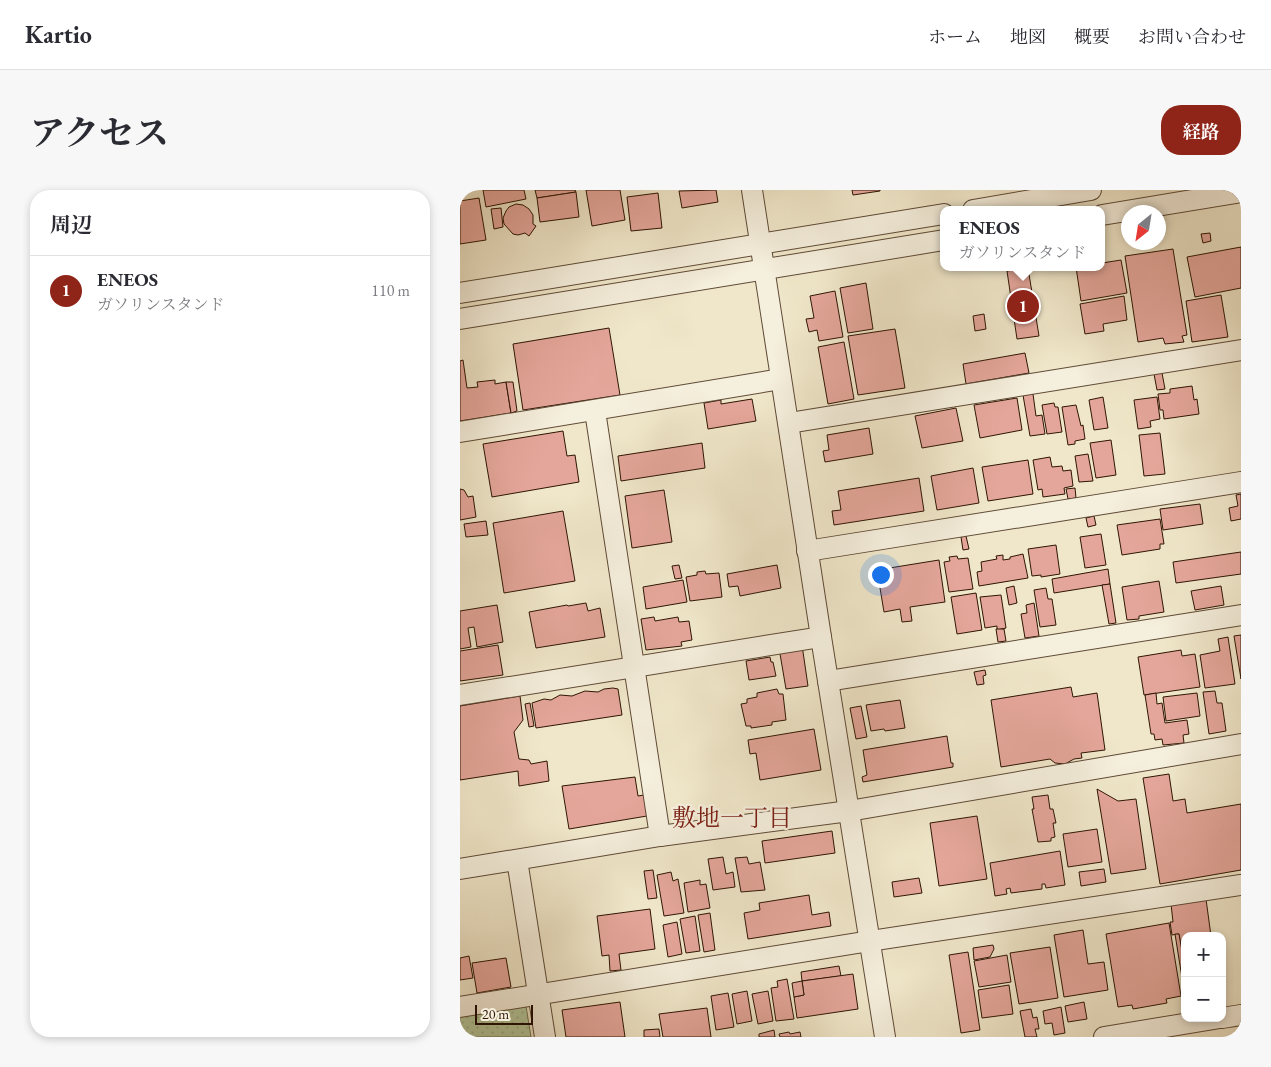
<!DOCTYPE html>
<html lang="ja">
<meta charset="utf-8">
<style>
:root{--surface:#fff;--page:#f7f7f7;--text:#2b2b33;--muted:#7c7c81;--line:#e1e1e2;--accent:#8f2418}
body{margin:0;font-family:"EB Garamond","Noto Serif JP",serif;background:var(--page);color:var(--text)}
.controls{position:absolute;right:15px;bottom:15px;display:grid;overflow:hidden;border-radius:10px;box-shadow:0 2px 8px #0003}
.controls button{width:45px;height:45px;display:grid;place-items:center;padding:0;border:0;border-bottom:1px solid var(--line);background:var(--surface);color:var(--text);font:25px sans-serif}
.compass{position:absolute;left:661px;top:15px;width:45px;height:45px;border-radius:50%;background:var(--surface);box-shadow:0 2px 8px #0003;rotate:210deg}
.scale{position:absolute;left:15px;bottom:12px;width:58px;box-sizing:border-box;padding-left:5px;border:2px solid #2e1504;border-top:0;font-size:14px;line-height:18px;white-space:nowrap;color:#2e1504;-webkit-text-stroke:4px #f5efdd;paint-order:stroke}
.you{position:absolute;left:420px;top:384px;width:18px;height:18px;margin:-12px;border:4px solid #fff;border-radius:50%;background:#1a73e8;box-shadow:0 0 0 8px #1a73e833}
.badge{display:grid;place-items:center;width:32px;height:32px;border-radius:50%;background:var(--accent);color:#fff;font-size:16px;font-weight:700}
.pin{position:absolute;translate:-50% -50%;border:2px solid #fff;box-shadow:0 1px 5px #0006}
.popup{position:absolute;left:480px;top:16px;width:165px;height:65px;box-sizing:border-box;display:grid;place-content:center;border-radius:10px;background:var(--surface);filter:drop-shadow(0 1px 4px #0005);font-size:16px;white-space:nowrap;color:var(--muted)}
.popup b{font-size:19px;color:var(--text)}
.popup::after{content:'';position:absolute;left:50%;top:100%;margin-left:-10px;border:10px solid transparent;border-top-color:var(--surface)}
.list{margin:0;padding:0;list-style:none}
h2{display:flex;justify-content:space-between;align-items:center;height:65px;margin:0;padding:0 20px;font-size:21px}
h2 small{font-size:16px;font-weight:400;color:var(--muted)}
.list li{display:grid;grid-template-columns:32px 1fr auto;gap:15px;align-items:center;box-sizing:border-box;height:70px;padding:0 20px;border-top:1px solid var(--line)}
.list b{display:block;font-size:19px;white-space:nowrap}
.list p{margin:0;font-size:16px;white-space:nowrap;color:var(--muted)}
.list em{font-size:16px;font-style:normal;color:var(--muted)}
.map{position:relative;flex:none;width:781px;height:847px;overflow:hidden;border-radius:20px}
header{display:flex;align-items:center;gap:30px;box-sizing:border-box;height:70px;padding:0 25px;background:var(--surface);border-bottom:1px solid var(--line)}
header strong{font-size:24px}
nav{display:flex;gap:28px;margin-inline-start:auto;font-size:18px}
.intro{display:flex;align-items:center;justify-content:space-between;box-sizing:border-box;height:120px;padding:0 30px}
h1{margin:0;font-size:35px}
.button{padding:12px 22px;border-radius:20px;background:var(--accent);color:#fff;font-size:18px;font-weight:700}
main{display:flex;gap:30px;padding:0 30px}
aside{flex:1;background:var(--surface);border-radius:20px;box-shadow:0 2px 8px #0003}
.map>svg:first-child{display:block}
.park{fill:url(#park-dots);stroke:#706e50}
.building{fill:#e4a69a;stroke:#2e1504}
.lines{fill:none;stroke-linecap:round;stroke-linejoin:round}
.minor-casing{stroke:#5e4a36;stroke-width:22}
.minor{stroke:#f5efdd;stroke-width:20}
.labels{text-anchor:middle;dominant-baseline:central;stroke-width:4.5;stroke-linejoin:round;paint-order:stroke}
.neighbourhood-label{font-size:24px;fill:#7a1f14;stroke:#f5efdd}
</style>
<header>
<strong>Kartio</strong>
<nav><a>ホーム</a><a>地図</a><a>概要</a><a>お問い合わせ</a></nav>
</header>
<div class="intro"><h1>アクセス</h1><a class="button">経路</a></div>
<main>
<aside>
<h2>周辺<small></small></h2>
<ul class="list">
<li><span class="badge">1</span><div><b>ENEOS</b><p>ガソリンスタンド</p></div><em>110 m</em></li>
</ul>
</aside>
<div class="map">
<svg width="781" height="847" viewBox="0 0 781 847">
<defs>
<pattern id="park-dots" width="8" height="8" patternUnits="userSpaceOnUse" patternTransform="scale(1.25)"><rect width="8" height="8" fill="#b3c79c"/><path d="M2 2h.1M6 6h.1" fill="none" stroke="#9aaa85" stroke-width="1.8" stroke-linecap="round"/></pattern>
</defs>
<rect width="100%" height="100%" fill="#f0e7ca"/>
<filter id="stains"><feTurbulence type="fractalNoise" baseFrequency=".004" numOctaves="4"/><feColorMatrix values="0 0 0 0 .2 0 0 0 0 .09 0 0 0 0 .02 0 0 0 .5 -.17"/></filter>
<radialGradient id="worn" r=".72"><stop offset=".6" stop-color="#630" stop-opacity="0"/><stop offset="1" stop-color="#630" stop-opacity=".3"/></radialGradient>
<path class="park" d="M66 816 71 847H0V826Z"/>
<g class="building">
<path d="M23 0H64L66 9 26 17Z"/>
<path d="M75 0H115L116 2 77 8Z"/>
<path d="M126 0H160L165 30 132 36Z"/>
<path d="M256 0 258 12 222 18 219 1Z"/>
<path d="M392 0H420V1L393 5Z"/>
<path d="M116 2 119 27 80 32 77 8Z"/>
<path d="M198 3 202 38 171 41 167 7Z"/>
<path d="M19 8 26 50 0 54V11Z"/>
<path d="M56 14 63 15 69 19 73 25V34L76 36 69 46 65 43 58 45 53 44 44 34 43 28 46 21 49 17Z"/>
<path d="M41 18 43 37 34 39 31 19Z"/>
<path d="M750 43 751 51 743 53 741 44Z"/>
<path d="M781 57V98L735 107 727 67Z"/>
<path d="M713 59 727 145 722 146 724 152 705 154 703 148 678 152 665 66Z"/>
<path d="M661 70 667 103 621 111 616 77H642V73Z"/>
<path d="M568 78 579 146 557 149 547 81Z"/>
<path d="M406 93 413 139 388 143 380 98Z"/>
<path d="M375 101 383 147 359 151 357 140 349 142 346 129 354 128 350 106Z"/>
<path d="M761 105 768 147 732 152 726 111Z"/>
<path d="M664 106 667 130 643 134 644 141 625 144 620 114Z"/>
<path d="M524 124 526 139 515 141 513 126Z"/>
<path d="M149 138 160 205 63 220 53 154Z"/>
<path d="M435 139 445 198 398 205 388 146Z"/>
<path d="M384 152 394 209 368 214 358 157Z"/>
<path d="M565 163 569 183 506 194 503 174Z"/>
<path d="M3 170 7 198 18 197 17 192 35 190V194L46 192 51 223 0 231V171Z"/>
<path d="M702 183 705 199 697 200 694 184Z"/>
<path d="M46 192H53L57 221 51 223Z"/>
<path d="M732 196 734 210 737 209 739 224 704 229 703 220H700L698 204 710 203V199Z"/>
<path d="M573 204 576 226 582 225 585 244 570 246 563 205Z"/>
<path d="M643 207 648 238 634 240 629 210Z"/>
<path d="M697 207 700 229 690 231 691 237 678 239 674 210Z"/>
<path d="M557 208 562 240 520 248 514 215Z"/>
<path d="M292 209 296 231 248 239 244 213 261 210V214Z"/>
<path d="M594 213 595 217H598L602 242 587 244 582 215Z"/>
<path d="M616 215 621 236 623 235 625 249 615 251V254L608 255 602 217Z"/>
<path d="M496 218 503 251 462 258 455 226Z"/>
<path d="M409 238 413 264 365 272 363 261 369 260 367 245Z"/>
<path d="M103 241 107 266 115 265 119 292 32 307 23 254Z"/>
<path d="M700 243 705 284 684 286 679 245Z"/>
<path d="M651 250 656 285 636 288 630 253Z"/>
<path d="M242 253 245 278 161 291 158 266Z"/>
<path d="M628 264 633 291 619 292 615 266Z"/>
<path d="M590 267 592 277 602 276 603 281 611 280 613 296 604 298 605 304 583 307 582 299 578 300 573 270Z"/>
<path d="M568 270 573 304 528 311 522 277Z"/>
<path d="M513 278 519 313 477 320 471 286Z"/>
<path d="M459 288 464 321 374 335 372 321 381 320 378 301Z"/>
<path d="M615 298 616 308 608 309 606 299Z"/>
<path d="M0 299 4 300 8 307 13 306 16 327 0 330Z"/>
<path d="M204 300 212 352 172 358 165 306Z"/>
<path d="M781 304V329L771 331 769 318 778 316 776 305Z"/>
<path d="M740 314 743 334 703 340 700 319Z"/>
<path d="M103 321 115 391 44 403 33 333Z"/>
<path d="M634 326 636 335 628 337 626 328Z"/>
<path d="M700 329 704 354H700V359L662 365 657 335Z"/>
<path d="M26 331 28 345 6 347 4 334Z"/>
<path d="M641 344 646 375 625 378 620 347Z"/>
<path d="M506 346 509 359 503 360 501 347Z"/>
<path d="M596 355 600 384 581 387V385L572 386 568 359Z"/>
<path d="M781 362V384L716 393 713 372Z"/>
<path d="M563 364 568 388 519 396 517 382 522 381 521 372 537 369 536 366 543 365V370L550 369V367Z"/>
<path d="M497 366 498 369 508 368 513 399 489 402 484 372 490 371 489 367Z"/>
<path d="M479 370 485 412 450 417 452 431 442 432 440 419 424 422 417 380Z"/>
<path d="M219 375 222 388 215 389 212 376Z"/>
<path d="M317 375 321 398 280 406 278 396 269 397 267 384Z"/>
<path d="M648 379 650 394 594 403 592 389Z"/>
<path d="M245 381 246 384 259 383 262 407 230 411 226 387 237 385V382Z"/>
<path d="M223 390 227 412 186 419 183 397Z"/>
<path d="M699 391 704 422 679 426V429L667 430 662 397Z"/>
<path d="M650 394 656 433 649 434 642 395Z"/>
<path d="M554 396 557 413 549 415 546 398Z"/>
<path d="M761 396 764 415 735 420 731 401Z"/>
<path d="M586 398 588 409H592L596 435 580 437 574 400Z"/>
<path d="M516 403 522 440 497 444 491 407Z"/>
<path d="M541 405 546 438 537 440V436L525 438 520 407Z"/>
<path d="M126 413 128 421 140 418 145 447 76 458 69 422 107 415 108 416Z"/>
<path d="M574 413 579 446 565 448 561 424 567 423 566 415Z"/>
<path d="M37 415 43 452 17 457 14 437 8 438 11 457 0 459V421Z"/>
<path d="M194 427 195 431 218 427 219 432 229 431 232 450 221 452 222 456 186 460 181 429Z"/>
<path d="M536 439H544L546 451 538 452Z"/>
<path d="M781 445V489L774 446Z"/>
<path d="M768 447 775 494 745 498 740 465 760 461 758 449Z"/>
<path d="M38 455 43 485 0 491V461Z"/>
<path d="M342 455 348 496 326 499 319 458Z"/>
<path d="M721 460 722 466 735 464 740 497 684 505 678 467Z"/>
<path d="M310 467 311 472H313L316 486 289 490 286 471Z"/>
<path d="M525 480 526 485 523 486 524 494 517 495 514 482Z"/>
<path d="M611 497 613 507 637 503 645 560 621 563 622 568 614 569 605 574 595 573 590 569 541 577 531 510Z"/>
<path d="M153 498 158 499 162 525 76 538 72 513 84 509 91 510 100 505 112 506 125 501 138 502 144 499Z"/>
<path d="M317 499 319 504H323L326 530 312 532V535L291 538V536H286L281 514 287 513V509L297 507V503Z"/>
<path d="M755 501 757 513H762L766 541 749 544 743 502Z"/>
<path d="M696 503 697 514 702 513 705 533 727 530 729 544 723 545 724 553 703 555 702 549 695 550 694 544H691L685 505Z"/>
<path d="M737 503 740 526 706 531 703 507Z"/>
<path d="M60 506 63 530 54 542 59 569 69 570 71 574 87 571 89 591 59 596 58 581 0 590V516Z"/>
<path d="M440 510 445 538 425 541 424 539 411 541 406 515Z"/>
<path d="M70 513 74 536 69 537 65 514Z"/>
<path d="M401 516 407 547 396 549 390 518Z"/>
<path d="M354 539 361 580 300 590 296 563 290 564 288 550Z"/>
<path d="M487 546 491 573H493V577L403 592 402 587 407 585 403 560Z"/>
<path d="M709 584 713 611 725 609 727 623 781 614V680L700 694 683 588Z"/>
<path d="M175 587 178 606 184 605 187 626 109 639 102 596Z"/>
<path d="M637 599 658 611 676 609 686 679 651 684Z"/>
<path d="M588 605 590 619H593L596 633H593L595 647 591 648V651L578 652 572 619H574L572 607Z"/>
<path d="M517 626 527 689 479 696 470 633Z"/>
<path d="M637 639 642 672 608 677 603 644Z"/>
<path d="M372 641 375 663 305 673 302 651Z"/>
<path d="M600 661 605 695 586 698 585 694H582V699L551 703 550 698 546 699 547 704 535 706 530 673Z"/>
<path d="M263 667 266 684 273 682 275 697 253 700 248 669Z"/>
<path d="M287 667 289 674 300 672 305 700 281 702 275 668Z"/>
<path d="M644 679 646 692 621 696 619 682Z"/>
<path d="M193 680 197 708 188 709 184 681Z"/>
<path d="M211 682 213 691 218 689 224 723 204 726 197 685Z"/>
<path d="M459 688 462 703 434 707 432 692Z"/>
<path d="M240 690V695L246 694 250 718 228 722 224 693Z"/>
<path d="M349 705 352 725 369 722 371 736 288 749 284 723 300 720 299 713Z"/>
<path d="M746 709 751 746H725V779L719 744 712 745 710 732H713L711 714Z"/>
<path d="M190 719 195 759 159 764 161 780 150 781 149 765 142 766 137 726Z"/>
<path d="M250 723 255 760 244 762 238 725Z"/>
<path d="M235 726 240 761 226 763 220 729Z"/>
<path d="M217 732 222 764 208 767 203 735Z"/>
<path d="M709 733 721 806 706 809 707 813 673 819 672 815 658 817 646 744Z"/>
<path d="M623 740 628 774 644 772 648 800 604 807 594 745Z"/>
<path d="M715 744H719L725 779V793L723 794Z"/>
<path d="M533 755 534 759 530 767 514 770 513 758Z"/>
<path d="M590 757 598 808 559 814 550 763Z"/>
<path d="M508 762 520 840 501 843 489 765Z"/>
<path d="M547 765 551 792 519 797 514 771Z"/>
<path d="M9 766 13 788 0 790V768Z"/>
<path d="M46 768 51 797 17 803 12 773Z"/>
<path d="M379 776 381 786 342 791 341 782Z"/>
<path d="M393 784 398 819 337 828 334 807 344 805 342 791Z"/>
<path d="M327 789 334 829 316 831 311 798 318 797 317 791Z"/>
<path d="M342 791 344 805 334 807 332 793Z"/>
<path d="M549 795 553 824 522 828 518 800Z"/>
<path d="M287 801 292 831 277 834 272 804Z"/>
<path d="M308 801 313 831 298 834 292 804Z"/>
<path d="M268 803 274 837 256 840 251 806Z"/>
<path d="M160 812 165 847H106L102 820Z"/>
<path d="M624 812 627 829 608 832 605 816Z"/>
<path d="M601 817 605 843 594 845 592 833 585 834 583 821Z"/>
<path d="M247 818 251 847H203L199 824Z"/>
<path d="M571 819 573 828 577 827 579 839H575L577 847H565L560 821Z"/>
<path d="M199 839 200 847H184V840Z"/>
<path d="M314 840 315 847H299V844Z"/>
<path d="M329 842 330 844 340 842 341 847H320L319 844Z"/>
</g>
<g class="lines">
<g class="minor-casing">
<g id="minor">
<path d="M292 0 361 447 425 847"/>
<path d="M513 20 631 0"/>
<path d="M642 25 781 2"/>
<path d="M0 103 484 24"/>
<path d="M0 129 484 50"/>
<path d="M135 221 200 646"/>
<path d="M329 233 781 160"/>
<path d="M0 242 321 189"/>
<path d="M347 361 781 292"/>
<path d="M368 491 781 425"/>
<path d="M0 505 361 447"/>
<path d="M57 670 85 847"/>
<path d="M0 679 200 646 389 621 781 554"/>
<path d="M0 817 410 751 781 695"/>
<path d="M762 828 781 825"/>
<path d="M644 847 760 828"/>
</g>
</g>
<use href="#minor" class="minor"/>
</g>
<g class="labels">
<g class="neighbourhood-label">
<text x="272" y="627">敷地一丁目</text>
</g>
</g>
<rect width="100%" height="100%" filter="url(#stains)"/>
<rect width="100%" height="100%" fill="url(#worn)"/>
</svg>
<div class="controls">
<button>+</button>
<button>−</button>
</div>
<svg class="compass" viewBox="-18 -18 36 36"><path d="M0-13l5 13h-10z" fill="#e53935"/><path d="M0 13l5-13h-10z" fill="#7c7c81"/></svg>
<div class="scale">20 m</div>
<div class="you"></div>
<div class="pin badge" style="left:563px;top:116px">1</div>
<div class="popup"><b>ENEOS</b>ガソリンスタンド</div>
</div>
</main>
